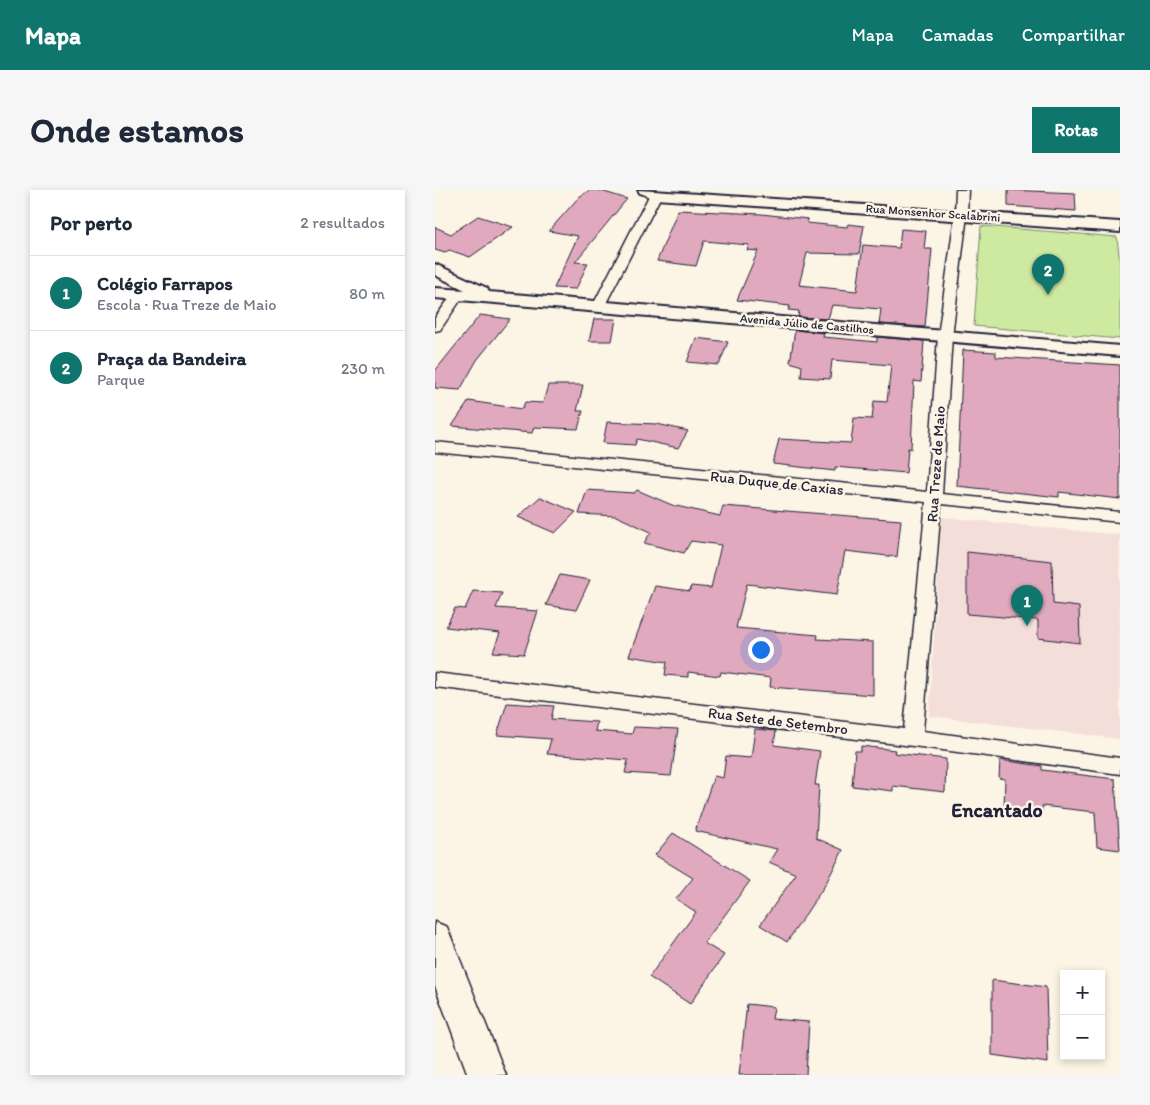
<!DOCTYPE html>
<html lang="pt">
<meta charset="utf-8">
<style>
:root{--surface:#fff;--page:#f6f6f7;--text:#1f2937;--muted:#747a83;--line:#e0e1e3;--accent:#0f766e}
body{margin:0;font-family:Itim,sans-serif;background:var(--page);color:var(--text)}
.controls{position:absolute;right:15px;bottom:15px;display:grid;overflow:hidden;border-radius:0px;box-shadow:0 2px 8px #0003}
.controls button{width:45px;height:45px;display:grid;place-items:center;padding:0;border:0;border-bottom:1px solid var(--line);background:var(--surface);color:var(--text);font:25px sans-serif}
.you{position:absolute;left:325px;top:459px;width:18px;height:18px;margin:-12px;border:4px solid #fff;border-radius:50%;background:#1a73e8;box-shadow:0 0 0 8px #1a73e833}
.badge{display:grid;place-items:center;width:32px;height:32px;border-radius:50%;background:var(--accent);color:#fff;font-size:16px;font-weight:700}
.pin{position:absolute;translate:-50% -41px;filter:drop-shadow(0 1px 2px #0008)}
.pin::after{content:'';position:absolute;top:26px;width:18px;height:15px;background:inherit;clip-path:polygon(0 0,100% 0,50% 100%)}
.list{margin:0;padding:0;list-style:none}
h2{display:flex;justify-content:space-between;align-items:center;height:65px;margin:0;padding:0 20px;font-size:21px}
h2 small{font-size:16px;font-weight:400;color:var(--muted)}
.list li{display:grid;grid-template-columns:32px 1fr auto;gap:15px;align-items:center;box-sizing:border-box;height:75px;padding:0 20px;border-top:1px solid var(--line)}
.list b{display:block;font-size:19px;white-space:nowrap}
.list p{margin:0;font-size:16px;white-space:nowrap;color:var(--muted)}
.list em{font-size:16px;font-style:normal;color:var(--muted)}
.map{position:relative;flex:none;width:685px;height:885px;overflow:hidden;border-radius:0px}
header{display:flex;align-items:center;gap:30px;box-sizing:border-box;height:70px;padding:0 25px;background:var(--accent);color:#fff}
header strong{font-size:24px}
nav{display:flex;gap:28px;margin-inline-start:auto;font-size:18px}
.intro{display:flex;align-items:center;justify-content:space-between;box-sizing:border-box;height:120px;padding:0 30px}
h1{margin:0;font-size:35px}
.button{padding:12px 22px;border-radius:0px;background:var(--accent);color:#fff;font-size:18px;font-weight:700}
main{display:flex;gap:30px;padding:0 30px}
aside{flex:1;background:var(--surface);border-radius:0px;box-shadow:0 2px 8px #0003}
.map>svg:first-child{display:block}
.built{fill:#f4ded9}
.green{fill:#ceeaa1;stroke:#78866e}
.building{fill:#e1a9be;stroke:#22223b}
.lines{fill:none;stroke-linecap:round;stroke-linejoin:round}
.street-casing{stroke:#22223b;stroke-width:3}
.secondary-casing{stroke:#22223b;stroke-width:4}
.primary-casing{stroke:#22223b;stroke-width:3}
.street{fill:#fcf5e5;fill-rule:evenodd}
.secondary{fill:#fcf5e5;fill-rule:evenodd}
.primary{fill:#fcf5e5;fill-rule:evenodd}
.labels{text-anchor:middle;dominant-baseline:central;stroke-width:5;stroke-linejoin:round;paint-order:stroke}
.far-street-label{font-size:12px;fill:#22223b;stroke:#fcf5e5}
.street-label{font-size:15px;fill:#22223b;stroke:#fcf5e5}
.district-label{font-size:20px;font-weight:bold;fill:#22223b;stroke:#fcf5e5}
</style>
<header>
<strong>Mapa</strong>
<nav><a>Mapa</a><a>Camadas</a><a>Compartilhar</a></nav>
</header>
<div class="intro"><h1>Onde estamos</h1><a class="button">Rotas</a></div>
<main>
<aside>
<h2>Por perto<small>2 resultados</small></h2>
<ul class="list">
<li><span class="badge">1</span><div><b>Colégio Farrapos</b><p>Escola · Rua Treze de Maio</p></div><em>80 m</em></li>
<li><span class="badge">2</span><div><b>Praça da Bandeira</b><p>Parque</p></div><em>230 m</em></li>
</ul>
</aside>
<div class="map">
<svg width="685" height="885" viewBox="0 0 685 885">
<rect width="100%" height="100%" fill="#fcf5e5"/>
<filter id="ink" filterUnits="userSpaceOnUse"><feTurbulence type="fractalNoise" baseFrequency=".02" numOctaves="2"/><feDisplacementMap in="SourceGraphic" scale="10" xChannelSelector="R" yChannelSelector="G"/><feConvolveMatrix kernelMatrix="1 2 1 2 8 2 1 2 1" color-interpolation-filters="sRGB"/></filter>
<g filter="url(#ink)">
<path class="built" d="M507 327 685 345V549L494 526Z"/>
<path class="green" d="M546 36 682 47 685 74V149L539 136Z"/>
<g class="building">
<path d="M155 0H163L192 9 140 72 153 73 141 99 119 98 143 46 114 41 144 7Z"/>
<path d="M573 0 640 3 641 21 573 16Z"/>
<path d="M243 20 326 24 373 29 372 33 412 37 413 34 429 36 424 64 372 63 364 95 422 101 428 55 464 58 466 39 491 41 489 59H497L490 137 444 134 446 119 397 115 393 129 363 127 364 121 353 120 355 116 302 110 323 61 312 60 314 55 269 51 261 76 222 71Z"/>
<path d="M43 26 78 37 35 67 14 60 10 63 0 60V37L16 44Z"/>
<path d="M45 125 75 129 42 170 25 200 0 198V181Z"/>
<path d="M159 129H181L177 151H154Z"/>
<path d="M360 140 389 143 388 147 442 152V147L489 151 486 192 479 191 476 259 473 258 471 283 400 277V281L338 274 344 249 416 253 419 228 437 229 439 211 452 212 456 175 397 170 395 189 366 187 367 176 355 172Z"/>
<path d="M261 148 293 152 284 175 252 172Z"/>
<path d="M528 160 561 162V167L685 175V309L624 302V307L522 296Z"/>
<path d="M113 195H148L142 221H148L143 239 99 237 97 243 17 236 34 211 87 219 90 212 108 213Z"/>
<path d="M172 232 222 234 253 241 243 258 202 249 200 255 168 253Z"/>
<path d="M152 300 199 303 202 300 237 315 285 326 288 316 466 330 462 367 410 361 402 405 312 394 301 438 383 445 382 449 438 452V505L335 497 336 488 286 482 285 486 253 482V487L230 485 232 472 194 466 220 396 255 401 256 396 276 398 286 355 256 351 249 363 209 353 216 342 181 326 144 324Z"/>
<path d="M105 307 141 322 120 343 83 327Z"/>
<path d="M532 362 617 371 618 414 644 417 645 453 603 448V430L532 424Z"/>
<path d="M125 385 155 390 141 420 111 415Z"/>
<path d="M38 401 67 403 61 418 103 421 89 464 58 462 65 443 11 437 20 418 30 419Z"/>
<path d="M72 513 119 516 116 529 162 532 160 541 197 544 199 537 243 539 236 586 190 583 193 570 112 564 116 549 62 545Z"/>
<path d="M320 539 341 541 339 555 385 561 380 595H384L381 648 408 660 390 695 352 752 325 735 361 684 334 672 342 659 260 641 279 586 288 588 291 566 316 568Z"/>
<path d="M426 556 460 560 459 563 511 569 510 602 458 596V601L417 596 420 561H426Z"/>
<path d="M565 570 607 576V580L680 589 685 660 662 657 660 622 607 616V623L569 617 570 589 564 588Z"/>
<path d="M238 643 315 691 269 753 289 765 255 814 214 787 261 722 241 709 258 688 220 665Z"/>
<path d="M557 790 611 797 613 873 557 865Z"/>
<path d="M312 814 339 817 337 829 374 832 371 885H304Z"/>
</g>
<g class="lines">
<g class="street-casing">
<g id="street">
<path d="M521 0H533L532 25 517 146 507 304 685 322V332L506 314 488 541 685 568V584L478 556 0 497V483L469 539 491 312 0 262V252L492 302 503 146 520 25Z"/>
<path d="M221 1 227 4 169 117 168 120H158L157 117 215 4Z"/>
<path d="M23 101 29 105 5 140 0 141V128L19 102Z"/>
</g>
</g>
<g class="secondary-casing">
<g id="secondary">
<path d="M203 0 685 32V42L221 9 205 3Z"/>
<path d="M0 74 52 98 54 102 685 156V166L0 108V98L30 100 0 85Z"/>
</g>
</g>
<g class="primary-casing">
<path id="primary" d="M0 732 12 737 71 885H33L0 796Z"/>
</g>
<use href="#street" class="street"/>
<use href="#secondary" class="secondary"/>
<use href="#primary" class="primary"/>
</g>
</g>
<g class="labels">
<g class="far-street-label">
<text transform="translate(498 23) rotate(4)">Rua Monsenhor Scalabrini</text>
<text transform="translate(372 134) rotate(5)">Avenida Júlio de Castilhos</text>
</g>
<g class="street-label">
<text transform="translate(501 274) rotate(-86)">Rua Treze de Maio</text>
<text transform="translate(342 293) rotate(6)">Rua Duque de Caxias</text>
<text transform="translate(343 531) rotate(7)">Rua Sete de Setembro</text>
</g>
<g class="district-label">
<text x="562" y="620">Encantado</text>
</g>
</g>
</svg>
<div class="controls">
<button>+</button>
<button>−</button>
</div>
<div class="you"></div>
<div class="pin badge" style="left:592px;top:436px">1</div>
<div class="pin badge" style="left:613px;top:105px">2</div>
</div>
</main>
